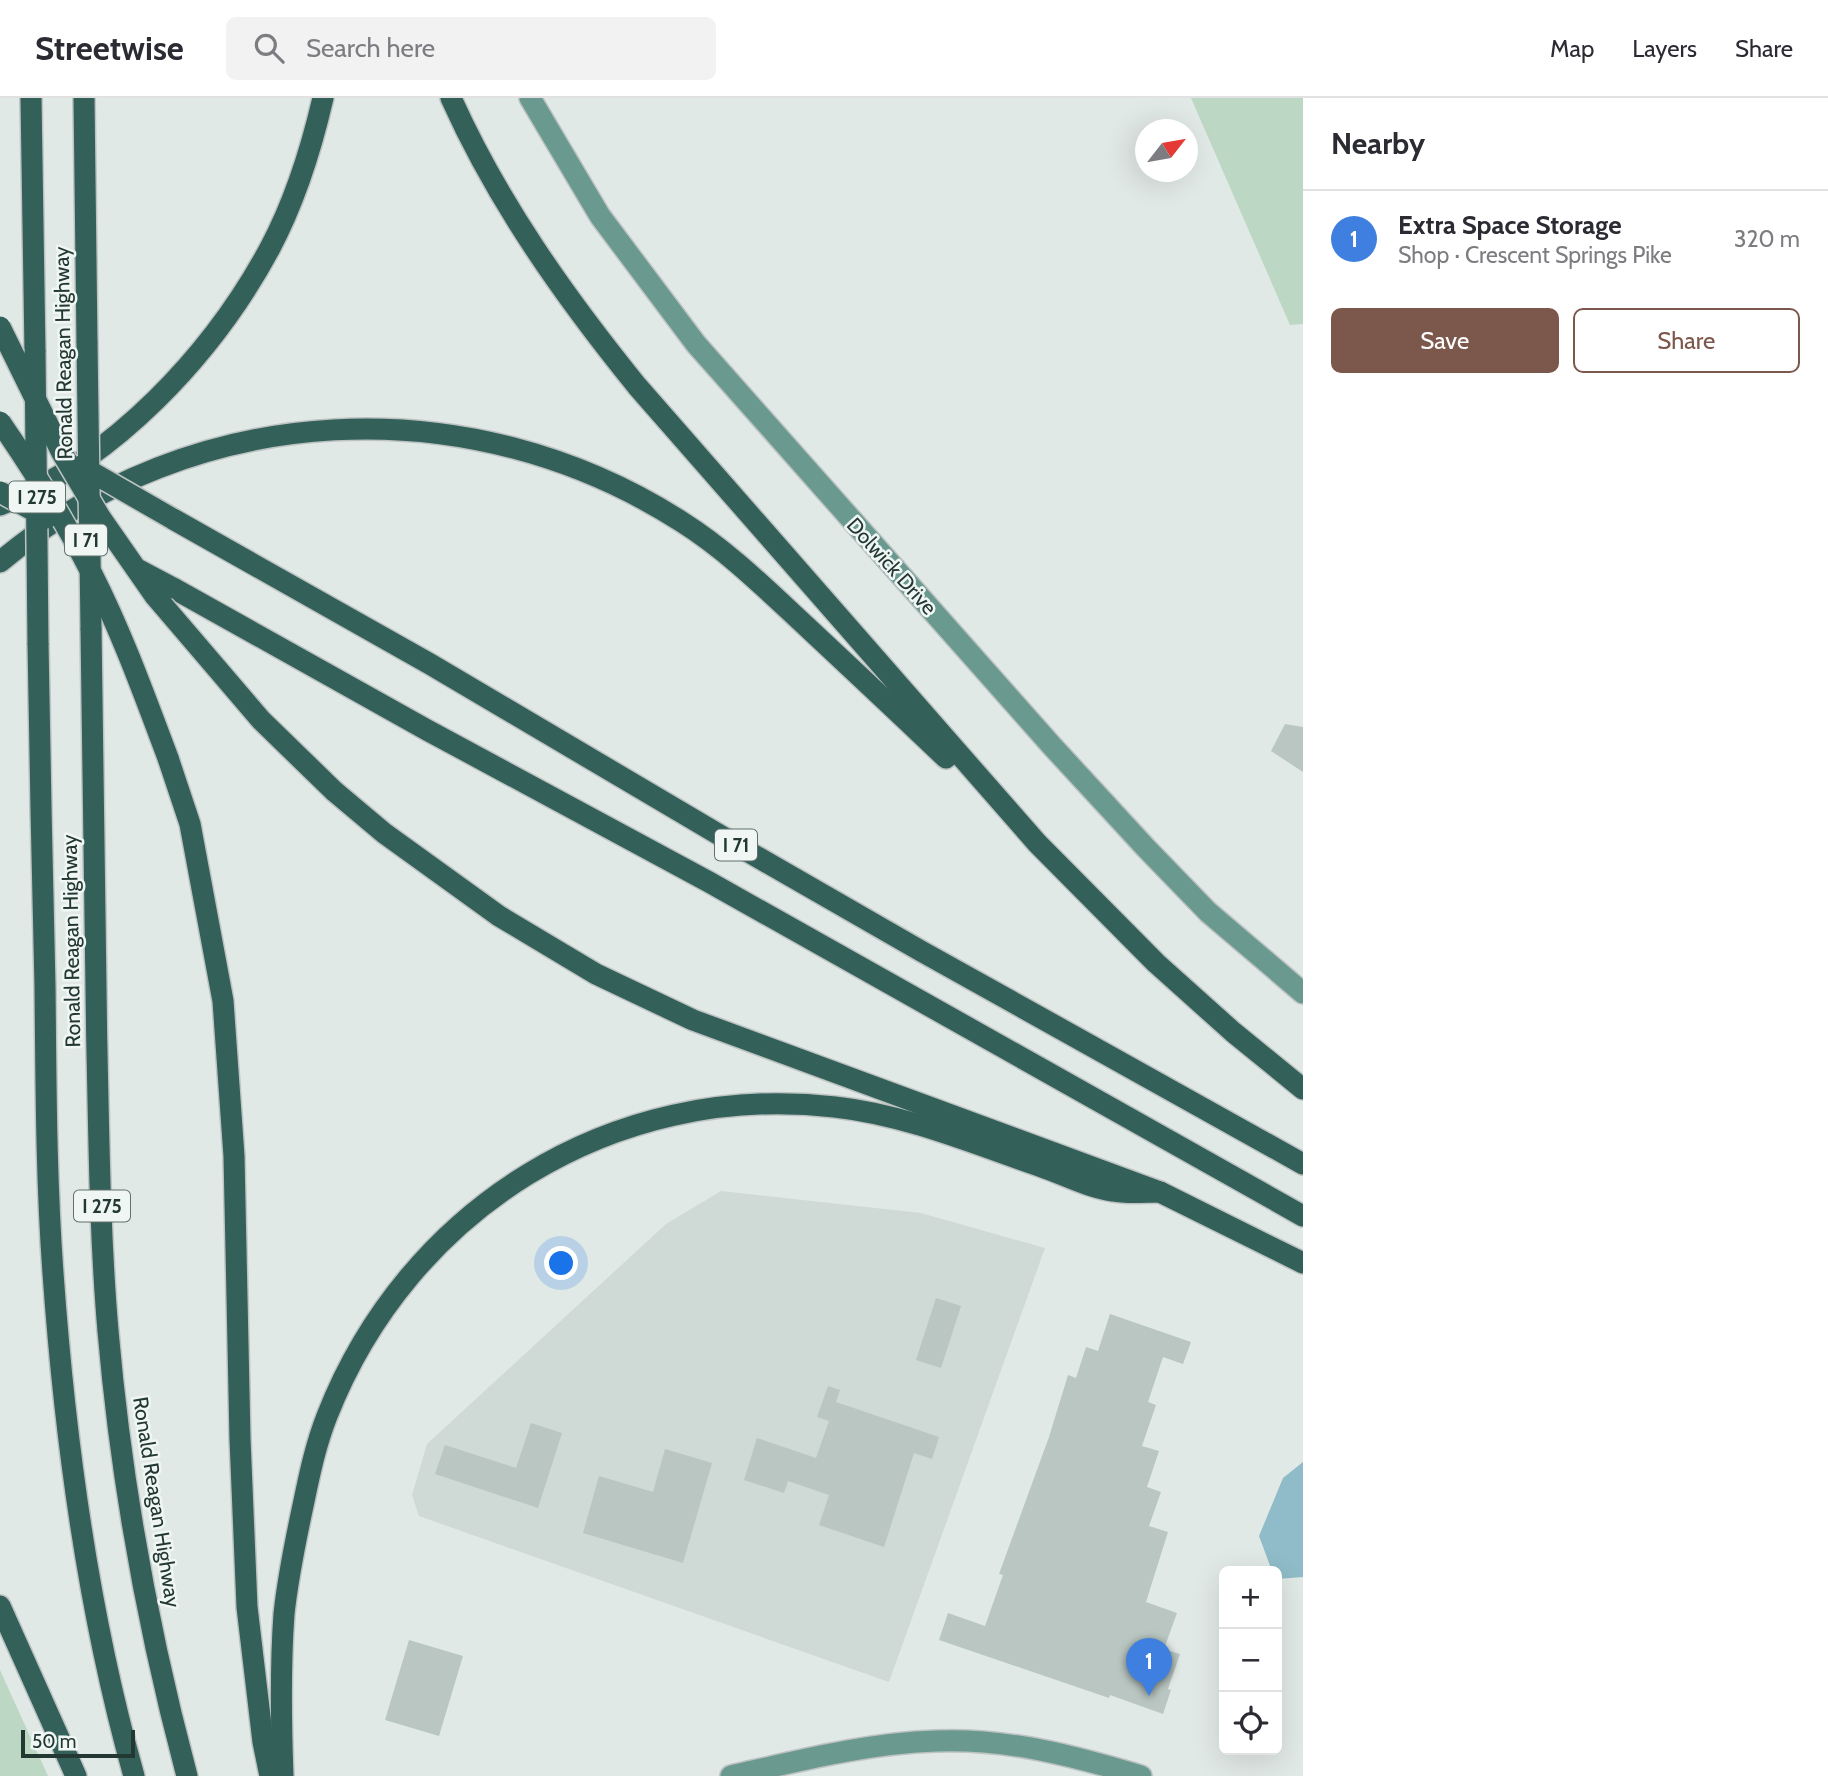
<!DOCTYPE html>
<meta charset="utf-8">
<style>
:root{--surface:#fff;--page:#f2f2f3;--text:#2b2b33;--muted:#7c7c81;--line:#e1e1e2;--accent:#7c574b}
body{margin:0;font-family:Cabin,sans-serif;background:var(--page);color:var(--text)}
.controls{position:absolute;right:21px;bottom:21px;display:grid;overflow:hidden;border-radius:10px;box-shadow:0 7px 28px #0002}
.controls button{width:63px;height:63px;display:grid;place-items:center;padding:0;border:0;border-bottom:2px solid var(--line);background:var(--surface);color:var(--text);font:35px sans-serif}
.compass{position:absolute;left:1135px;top:21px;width:63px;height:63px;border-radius:50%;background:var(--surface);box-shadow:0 7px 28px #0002;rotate:59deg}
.scale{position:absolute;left:21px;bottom:18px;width:114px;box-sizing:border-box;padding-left:7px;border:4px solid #233833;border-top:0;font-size:19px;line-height:24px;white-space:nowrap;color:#233833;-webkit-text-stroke:5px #f0f6f4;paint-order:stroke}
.you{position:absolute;left:562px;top:1166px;width:24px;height:24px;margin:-18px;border:5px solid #fff;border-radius:50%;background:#1a73e8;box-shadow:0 0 0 10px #1a73e833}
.badge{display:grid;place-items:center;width:46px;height:46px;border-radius:50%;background:var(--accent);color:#fff;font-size:23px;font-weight:700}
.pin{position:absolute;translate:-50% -58px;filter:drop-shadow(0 2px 4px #0008)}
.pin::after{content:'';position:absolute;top:37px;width:24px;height:21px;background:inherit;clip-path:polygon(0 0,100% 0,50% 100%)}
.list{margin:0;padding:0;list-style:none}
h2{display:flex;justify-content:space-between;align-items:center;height:91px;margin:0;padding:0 28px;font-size:30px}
h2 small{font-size:23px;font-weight:400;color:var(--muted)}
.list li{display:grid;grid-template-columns:46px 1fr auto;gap:21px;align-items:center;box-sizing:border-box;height:98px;padding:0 28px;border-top:2px solid var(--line)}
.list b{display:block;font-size:26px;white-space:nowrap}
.list p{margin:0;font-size:23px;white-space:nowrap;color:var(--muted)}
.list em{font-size:23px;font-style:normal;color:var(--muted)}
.actions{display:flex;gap:14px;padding:21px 28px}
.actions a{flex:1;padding:16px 0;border:2px solid var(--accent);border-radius:10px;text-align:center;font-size:24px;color:var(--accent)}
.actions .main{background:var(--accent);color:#fff}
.icon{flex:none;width:38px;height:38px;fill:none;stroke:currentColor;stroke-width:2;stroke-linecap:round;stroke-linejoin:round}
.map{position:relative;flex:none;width:1303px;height:1678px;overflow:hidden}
header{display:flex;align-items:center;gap:42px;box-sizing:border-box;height:98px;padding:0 35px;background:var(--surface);border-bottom:2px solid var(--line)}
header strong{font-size:33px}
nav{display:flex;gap:38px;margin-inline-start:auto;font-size:24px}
.search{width:490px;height:63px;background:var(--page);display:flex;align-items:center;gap:18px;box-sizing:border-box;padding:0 24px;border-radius:10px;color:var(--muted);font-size:26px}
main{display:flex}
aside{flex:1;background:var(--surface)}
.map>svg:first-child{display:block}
.built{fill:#cfd9d5}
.green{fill:#bcd8c5}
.water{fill:#8fbcc8}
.building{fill:#b9c6c2}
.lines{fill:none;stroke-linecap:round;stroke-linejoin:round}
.major-casing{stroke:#bdc3c2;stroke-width:24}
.highway-casing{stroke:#bdc3c2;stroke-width:24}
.major{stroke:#6a9990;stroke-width:21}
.highway{stroke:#336059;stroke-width:21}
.highway-bridge-casing{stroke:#bdc3c2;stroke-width:24;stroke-linecap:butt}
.highway-bridge{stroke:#336059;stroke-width:21}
.labels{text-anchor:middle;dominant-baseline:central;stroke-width:5;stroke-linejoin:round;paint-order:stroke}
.shield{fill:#f0f6f4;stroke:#60716d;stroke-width:2}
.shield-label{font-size:19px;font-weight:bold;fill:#233833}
.street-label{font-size:21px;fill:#233833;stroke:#f0f6f4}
</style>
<header>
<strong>Streetwise</strong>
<div class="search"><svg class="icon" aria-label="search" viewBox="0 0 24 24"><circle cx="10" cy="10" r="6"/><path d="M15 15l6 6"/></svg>Search here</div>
<nav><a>Map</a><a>Layers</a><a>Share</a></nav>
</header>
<main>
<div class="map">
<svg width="1303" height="1678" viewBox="0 0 1303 1678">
<rect width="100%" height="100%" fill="#e1e9e6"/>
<path class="built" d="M721 1093 921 1115 1045 1150 889 1584 419 1418 412 1397 427 1346 666 1126Z"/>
<g class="green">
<path d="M1191 0H1303V226L1290 227Z"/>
<path d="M0 1572 48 1678H0Z"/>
</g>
<path class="water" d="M1303 1364V1479L1277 1481V1473H1272L1259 1438 1283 1380Z"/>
<g class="building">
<path d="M1285 626 1303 629V674L1271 653Z"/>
<path d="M936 1200 961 1208 941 1270 916 1262Z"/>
<path d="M1110 1216 1191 1244 1183 1266 1163 1259 1148 1304 1156 1307 1142 1348 1159 1353 1147 1389 1161 1394 1149 1428 1168 1434 1146 1504 1177 1515 1164 1551 1180 1556 1168 1591 1171 1592 1163 1616 1110 1597 1109 1600 939 1542 948 1515 985 1528 1003 1477 999 1476 1049 1339 1068 1277 1076 1280 1086 1249 1098 1253Z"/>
<path d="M828 1288 840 1292 836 1304 939 1339 932 1361 914 1355 884 1449 819 1427 829 1397 788 1383 784 1395 744 1382 757 1340 816 1360 829 1323 817 1319Z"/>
<path d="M531 1325 562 1335 538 1410 435 1376 445 1347 516 1370Z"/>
<path d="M665 1351 712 1365 683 1465 583 1435 599 1378 653 1394Z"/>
<path d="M409 1542 463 1558 439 1638 385 1622Z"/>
</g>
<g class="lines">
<g class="major-casing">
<g id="major">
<path d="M530 0 600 118 696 246 1052 648 1146 750 1208 814 1303 895"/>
<path d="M731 1678C798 1663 868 1645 936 1643 1007 1640 1074 1658 1141 1678"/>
</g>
</g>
<g class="highway-casing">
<g id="highway">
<path d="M31 0 35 254"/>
<path d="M84 0 87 245"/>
<path d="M451 0C498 105 565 199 637 288L1037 745 1156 865 1233 934 1303 991"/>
<path d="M0 407C113 363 213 256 270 150 295 103 311 52 323 0"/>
<path d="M173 421 430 566 740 749 921 853 1303 1066"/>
<path d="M0 464C193 301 470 288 682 424 728 453 767 492 807 529 853 572 900 616 946 660"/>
<path d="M173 490 427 632 709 784 1303 1118"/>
<path d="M91 530C93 672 94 813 97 954 99 1047 100 1140 108 1233 121 1383 148 1532 187 1678"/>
<path d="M38 545C40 659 42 774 45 888 46 984 46 1080 53 1175 65 1344 88 1515 134 1678"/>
<path d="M168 660 190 726 223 903 234 1058 240 1341 247 1509 263 1644 270 1678"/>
<path d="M334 693 384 735 499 818 596 876 693 922 1160 1094 1303 1165"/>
<path d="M0 1508 76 1678"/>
<path d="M283 1678C281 1624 280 1570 284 1516 288 1478 296 1440 304 1403 310 1374 316 1346 327 1318 408 1111 613 983 835 1009 907 1017 975 1046 1042 1069 1065 1077 1090 1090 1113 1093 1128 1096 1145 1094 1160 1094"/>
</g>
</g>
<use href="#major" class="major"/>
<use href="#highway" class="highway"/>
<g class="highway-bridge-casing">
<g id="highway-bridge">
<path d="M0 229 62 355 100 419 155 498 261 622 334 693"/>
<path d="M87 245 91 530"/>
<path d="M35 254 38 545"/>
<path d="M0 324C34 373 65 423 92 476 122 535 145 599 168 660"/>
<path d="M81 368 173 421"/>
<path d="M0 394 47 420"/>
<path d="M139 472 173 490"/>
</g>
</g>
<use href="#highway-bridge" class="highway-bridge"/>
</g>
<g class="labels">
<g class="shield">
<rect x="9" y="383.5" width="56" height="31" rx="5"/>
<rect x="65" y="426.5" width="42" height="31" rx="5"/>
<rect x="715" y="731.5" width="42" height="31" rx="5"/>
<rect x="74" y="1092.5" width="56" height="31" rx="5"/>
</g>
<g class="shield-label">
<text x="37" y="399">I 275</text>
<text x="86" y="442">I 71</text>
<text x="736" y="747">I 71</text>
<text x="102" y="1108">I 275</text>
</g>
<g class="street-label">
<text transform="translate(63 255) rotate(-91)">Ronald Reagan Highway</text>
<text transform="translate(892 468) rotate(48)">Dolwick Drive</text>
<text transform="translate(71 843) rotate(-91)">Ronald Reagan Highway</text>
<text transform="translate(157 1404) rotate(81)">Ronald Reagan Highway</text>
</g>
</g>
</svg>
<div class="controls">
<button>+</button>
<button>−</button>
<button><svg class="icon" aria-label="locate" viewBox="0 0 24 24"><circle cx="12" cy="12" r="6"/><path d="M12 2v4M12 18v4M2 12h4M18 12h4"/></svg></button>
</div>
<svg class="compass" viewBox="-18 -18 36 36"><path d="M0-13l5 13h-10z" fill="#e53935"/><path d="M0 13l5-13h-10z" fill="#7c7c81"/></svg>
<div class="scale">50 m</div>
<div class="you"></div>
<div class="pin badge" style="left:1149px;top:1598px;background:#3f7fe0">1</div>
</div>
<aside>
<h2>Nearby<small></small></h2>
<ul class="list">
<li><span class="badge" style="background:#3f7fe0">1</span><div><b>Extra Space Storage</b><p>Shop · Crescent Springs Pike</p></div><em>320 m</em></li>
</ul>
<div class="actions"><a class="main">Save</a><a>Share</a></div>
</aside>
</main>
